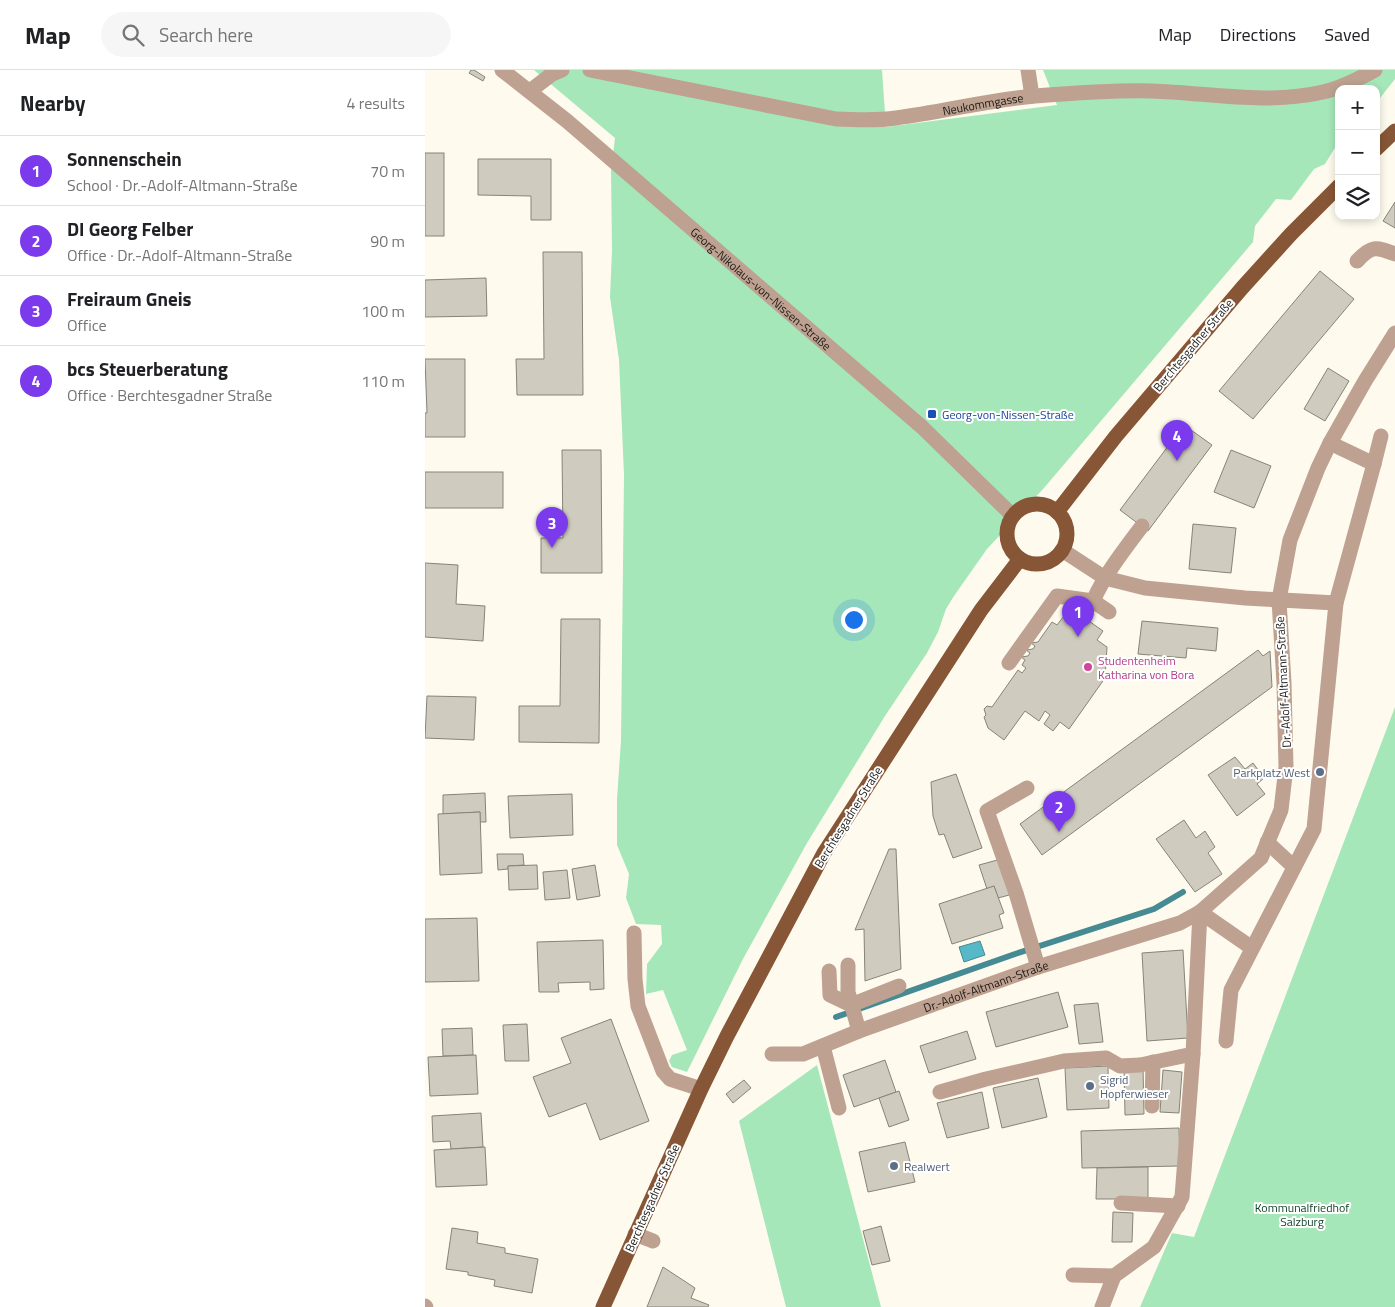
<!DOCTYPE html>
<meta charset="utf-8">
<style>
:root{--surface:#fff;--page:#f6f6f6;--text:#202124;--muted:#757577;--line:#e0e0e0;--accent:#7c3aed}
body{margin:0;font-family:"Titillium Web",sans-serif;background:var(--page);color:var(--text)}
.controls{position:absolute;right:15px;top:15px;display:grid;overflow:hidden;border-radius:10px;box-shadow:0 2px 8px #0003}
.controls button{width:45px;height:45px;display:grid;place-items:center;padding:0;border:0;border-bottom:1px solid var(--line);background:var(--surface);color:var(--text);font:25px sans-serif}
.you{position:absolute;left:428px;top:549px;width:18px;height:18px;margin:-12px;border:4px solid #fff;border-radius:50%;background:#1a73e8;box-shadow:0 0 0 8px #1a73e833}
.badge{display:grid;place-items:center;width:32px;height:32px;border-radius:50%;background:var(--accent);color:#fff;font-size:16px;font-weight:700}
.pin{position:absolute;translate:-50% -41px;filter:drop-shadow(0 1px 2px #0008)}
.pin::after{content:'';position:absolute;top:26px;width:18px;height:15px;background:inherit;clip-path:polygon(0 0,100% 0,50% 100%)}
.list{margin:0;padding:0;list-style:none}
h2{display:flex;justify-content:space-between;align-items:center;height:65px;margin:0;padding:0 20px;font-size:21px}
h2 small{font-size:16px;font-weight:400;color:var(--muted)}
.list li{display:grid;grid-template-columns:32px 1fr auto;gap:15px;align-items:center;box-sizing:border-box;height:70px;padding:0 20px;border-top:1px solid var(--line)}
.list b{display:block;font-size:19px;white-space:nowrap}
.list p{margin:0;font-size:16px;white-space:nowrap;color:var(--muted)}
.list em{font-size:16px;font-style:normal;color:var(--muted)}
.icon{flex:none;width:28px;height:28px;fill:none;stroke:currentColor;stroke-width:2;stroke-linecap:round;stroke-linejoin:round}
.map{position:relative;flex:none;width:970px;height:1237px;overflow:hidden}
header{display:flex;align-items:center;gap:30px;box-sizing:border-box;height:70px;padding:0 25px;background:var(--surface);border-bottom:1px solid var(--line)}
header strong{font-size:24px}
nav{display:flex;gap:28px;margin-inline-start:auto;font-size:18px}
.search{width:350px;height:45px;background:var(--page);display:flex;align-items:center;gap:12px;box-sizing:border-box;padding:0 18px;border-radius:28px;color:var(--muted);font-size:19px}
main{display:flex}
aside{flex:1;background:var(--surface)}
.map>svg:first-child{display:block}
.green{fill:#a6e7ba}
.water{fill:#57b9c8;stroke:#468a93}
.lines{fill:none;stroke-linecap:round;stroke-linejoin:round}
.stream{stroke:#468a93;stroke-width:6}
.building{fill:#cfccbf;stroke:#868378}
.minor{stroke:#bea190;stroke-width:15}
.major{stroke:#875636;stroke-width:15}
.transit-dot{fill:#1a4fb4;stroke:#fff;stroke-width:2}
.hotel-dot{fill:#d1479c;stroke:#fff;stroke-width:2}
.service-dot{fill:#5c6f8a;stroke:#fff;stroke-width:2}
.labels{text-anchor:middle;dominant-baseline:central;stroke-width:4;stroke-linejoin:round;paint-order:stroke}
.street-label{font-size:12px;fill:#1d1b17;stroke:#fff}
.transit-label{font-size:12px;fill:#164399;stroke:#fff;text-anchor:start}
.hotel-label{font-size:12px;fill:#b23c85;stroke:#fff;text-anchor:start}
.service-label{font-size:12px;fill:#4e5e75;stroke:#fff;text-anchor:start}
.park-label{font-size:12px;fill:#0b3f22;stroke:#fff}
</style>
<header>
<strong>Map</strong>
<div class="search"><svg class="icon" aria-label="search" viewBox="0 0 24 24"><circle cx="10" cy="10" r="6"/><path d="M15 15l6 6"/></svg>Search here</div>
<nav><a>Map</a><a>Directions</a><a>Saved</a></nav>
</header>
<main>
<aside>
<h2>Nearby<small>4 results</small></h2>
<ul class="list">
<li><span class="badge">1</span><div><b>Sonnenschein</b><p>School · Dr.-Adolf-Altmann-Straße</p></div><em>70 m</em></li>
<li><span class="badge">2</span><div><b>DI Georg Felber</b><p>Office · Dr.-Adolf-Altmann-Straße</p></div><em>90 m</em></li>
<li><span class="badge">3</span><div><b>Freiraum Gneis</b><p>Office</p></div><em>100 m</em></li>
<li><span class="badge">4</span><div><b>bcs Steuerberatung</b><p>Office · Berchtesgadner Straße</p></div><em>110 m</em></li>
</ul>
</aside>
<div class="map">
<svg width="970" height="1237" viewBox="0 0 970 1237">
<rect width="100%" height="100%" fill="#fefbee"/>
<g class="green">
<path d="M109 0H457L461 57 632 35 618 0H970V9L951 33V19H914V71L900 94 889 99 866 130 851 129 830 156 828 172 619 418 562 479 529 526 521 539 513 562 502 583 460 646 382 773 318 889 262 1002 247 997 244 991 247 985 262 980 238 920 221 924 222 894 237 874 236 855 211 854 201 828 204 804 192 775V729L196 670 199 405 194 290 185 227 187 181 186 101 190 68Z"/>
<path d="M970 637V1237H715L747 1163 769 1167Z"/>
<path d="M392 995 456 1237H361L314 1051Z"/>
</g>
<path class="water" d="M555 871 560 885 539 892 534 877Z"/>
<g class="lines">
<path class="stream" d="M411 947 590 884 729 839 758 822"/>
</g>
<g class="building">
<path d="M46 0H49L60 7 58 11 44 3Z"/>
<rect x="0" y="83" width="19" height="83"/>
<path d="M53 89H126V150H106V126L53 125Z"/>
<path d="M970 132V158L958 151Z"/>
<path d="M118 182H157L158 325H92L91 289H119Z"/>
<path d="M895 201 929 229 828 349 794 321Z"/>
<path d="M61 208 62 246 0 247V210Z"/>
<path d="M0 289H40V367H0V343H2Z"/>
<path d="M903 298 924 311 900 351 879 339Z"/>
<path d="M759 355 787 375 723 461 695 440Z"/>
<path d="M137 380H176L177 503H116V468H138Z"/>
<path d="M806 380 846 396 829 438 789 422Z"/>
<rect x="0" y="402" width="78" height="36"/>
<path d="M768 454 811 458 806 503 764 499Z"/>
<path d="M0 493 33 495 31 534 60 536 58 571 0 567Z"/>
<path d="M654 544 678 561 672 570 682 577 680 608 644 659 635 652 628 661 619 654 625 645 620 641 614 651 600 641 579 670 563 658 559 647 561 645 559 639 562 636 567 637 593 600 597 603 601 598 597 595 600 590 596 587 603 586 605 583 601 580 608 579 610 576 606 573 613 572 627 552 632 555 639 546 648 553Z"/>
<path d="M136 549H175L174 673 94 672V636H135Z"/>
<path d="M717 551 793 558 791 581 762 578 761 588 713 584Z"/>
<path d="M833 580 838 586 845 581 847 617 617 785 595 754Z"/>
<path d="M2 626 51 627 49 670 0 668Z"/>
<path d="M810 687 820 699 828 693 839 708 832 714 840 724 812 746 783 705Z"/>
<path d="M531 704 557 778 528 788 519 764 514 765 508 746 506 712Z"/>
<path d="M60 723 61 752H55V742L18 744V725Z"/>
<path d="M147 724 148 765 85 768 83 726Z"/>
<path d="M55 742 57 803 15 805 13 744Z"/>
<path d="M759 750 771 768 780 761 790 777 783 783 797 804 770 822 731 769Z"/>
<path d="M464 779H471L476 899 440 911 439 859 430 860Z"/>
<path d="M72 784H98L99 795 83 796V799L73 800Z"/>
<path d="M576 789 588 824 573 828 569 816 562 819 554 795Z"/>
<path d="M112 795 113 819 84 820 83 796Z"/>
<path d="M170 795 175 826 152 830 147 799Z"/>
<path d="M142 800 145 828 120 830 118 802Z"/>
<path d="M569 816 579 843 574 845 578 858 527 874 514 834Z"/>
<path d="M52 848 54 911 0 912V849Z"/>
<path d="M178 870 179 919 165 920V912L133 913 134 922H114L112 872Z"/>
<path d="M758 880 763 968 722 971 717 883Z"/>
<path d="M633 922 643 957 571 977 561 942Z"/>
<path d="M673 933 678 972 654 974 649 935Z"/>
<path d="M186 949 224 1051 175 1070 161 1033 124 1047 108 1007 146 993 136 968Z"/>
<path d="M102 954 104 991H80L78 955Z"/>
<path d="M47 958 48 985 18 986 17 959Z"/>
<path d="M542 961 551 989 504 1003 495 976Z"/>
<path d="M51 985 53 1024 5 1026 3 987Z"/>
<path d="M460 990 471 1022 429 1037 418 1005Z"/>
<path d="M683 996 684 1038 642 1040 640 998Z"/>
<path d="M718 998 719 1044 700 1045 699 999Z"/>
<path d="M738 1000 757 1002 754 1043 735 1042Z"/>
<path d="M613 1008 622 1047 577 1058 568 1018Z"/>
<path d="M319 1010 326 1018 308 1033 301 1024Z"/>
<path d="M474 1021 484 1050 464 1057 454 1028Z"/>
<path d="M557 1022 564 1058 522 1068 512 1033Z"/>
<path d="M56 1043 58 1077 26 1079 25 1071 8 1072 7 1046Z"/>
<path d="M754 1058 755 1096 657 1098 656 1061Z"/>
<path d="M480 1072 490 1112 443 1122 434 1082Z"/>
<path d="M60 1077 62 1115 11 1117 9 1080Z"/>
<path d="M723 1097V1129H671L672 1098Z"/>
<path d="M688 1142 708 1143 707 1172H687Z"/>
<path d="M456 1156 465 1191 447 1195 438 1161Z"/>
<path d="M27 1158 53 1162 52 1173 80 1178V1183L113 1189 107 1223 69 1216 70 1210 43 1205V1202L21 1199Z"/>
<path d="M238 1197 270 1218 266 1228 284 1235 283 1237H222Z"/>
</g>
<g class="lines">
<g class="minor">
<path id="s1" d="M77 0 142 51 497 357 588 446"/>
<path id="s2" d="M165 0 411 49C431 50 452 51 471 48 518 42 563 30 610 26 649 23 688 20 727 21 784 23 842 35 898 22 916 18 933 9 950 0"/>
<path d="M603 0 607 26"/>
<path d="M105 21 127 4 137 0"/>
<path d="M932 191C947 175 951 177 970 184"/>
<path d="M949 394 956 366"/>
<path d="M637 480 680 508 720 518 820 528 911 533"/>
<path d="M668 531C680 504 699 480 717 456"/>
<path d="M584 593 632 526 668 531 684 542"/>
<path d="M602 718 562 741 591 823 613 897"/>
<path d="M842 772 869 797"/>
<path d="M775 842 827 878"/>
<path d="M209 863 210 909 213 936 238 1001 245 1009 276 1019"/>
<path d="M423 895V922L434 961"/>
<path d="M404 901 405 925 426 935 474 916"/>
<path d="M801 971 806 920 889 759 911 533 949 394 905 373"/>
<path d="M398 976 414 1038"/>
<path id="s3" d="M347 984H378L434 961 613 897 755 853 775 842 836 788 856 740 861 697 859 613 854 530 865 470 893 398 905 373 940 311 970 263"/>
<path d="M515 1022 561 1009 639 991 681 988 695 996 715 995 768 984 775 842"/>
<path d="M727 1036 728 992"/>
<path d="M696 1133 753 1136"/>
<path d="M210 1164 228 1171"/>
<path d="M648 1205 689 1206"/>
<path d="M0 1236 1 1237"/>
<path d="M677 1237 689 1206 729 1177 757 1127 768 984"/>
</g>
<g class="major">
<path d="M951 79 970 61"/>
<circle cx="612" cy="464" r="30"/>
<path d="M632 442 691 366 817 218 866 164 914 116"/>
<path d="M178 1237 276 1019 302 966 399 783 556 540 595 489"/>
</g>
</g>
<rect class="transit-dot" x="502" y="339" width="10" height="10" rx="2.5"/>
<circle class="hotel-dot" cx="663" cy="597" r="5"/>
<g class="service-dot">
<circle cx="895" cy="702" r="5"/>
<circle cx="665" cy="1016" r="5"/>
<circle cx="469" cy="1096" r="5"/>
</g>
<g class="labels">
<g class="street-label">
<text stroke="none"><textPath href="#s2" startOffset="399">Neukommgasse</textPath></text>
<text stroke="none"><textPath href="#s1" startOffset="339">Georg-Nikolaus-von-Nissen-Straße</textPath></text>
<text transform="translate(768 275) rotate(-50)">Berchtesgadner Straße</text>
<text transform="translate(858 612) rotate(-93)">Dr.-Adolf-Altmann-Straße</text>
<text transform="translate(423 747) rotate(-58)">Berchtesgadner Straße</text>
<text stroke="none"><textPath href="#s3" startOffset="226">Dr.-Adolf-Altmann-Straße</textPath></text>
<text transform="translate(227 1128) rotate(-66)">Berchtesgadner Straße</text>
</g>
<g class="transit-label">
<text x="517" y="344">Georg-von-Nissen-Straße</text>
</g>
<g class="hotel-label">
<text x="673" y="590">Studentenheim<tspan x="673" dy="14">Katharina von Bora</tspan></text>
</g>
<g class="service-label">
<text x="885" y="702" text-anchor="end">Parkplatz West</text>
<text x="675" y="1009">Sigrid<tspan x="675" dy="14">Hopferwieser</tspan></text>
<text x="479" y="1096">Realwert</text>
</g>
<g class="park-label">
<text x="877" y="1137">Kommunalfriedhof<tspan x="877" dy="14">Salzburg</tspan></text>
</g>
</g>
</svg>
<div class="controls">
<button>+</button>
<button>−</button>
<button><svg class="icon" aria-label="layers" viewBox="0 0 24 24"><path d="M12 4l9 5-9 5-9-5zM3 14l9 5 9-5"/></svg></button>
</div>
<div class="you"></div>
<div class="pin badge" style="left:653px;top:567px">1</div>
<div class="pin badge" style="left:634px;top:762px">2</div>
<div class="pin badge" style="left:127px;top:478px">3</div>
<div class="pin badge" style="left:752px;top:391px">4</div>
</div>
</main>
